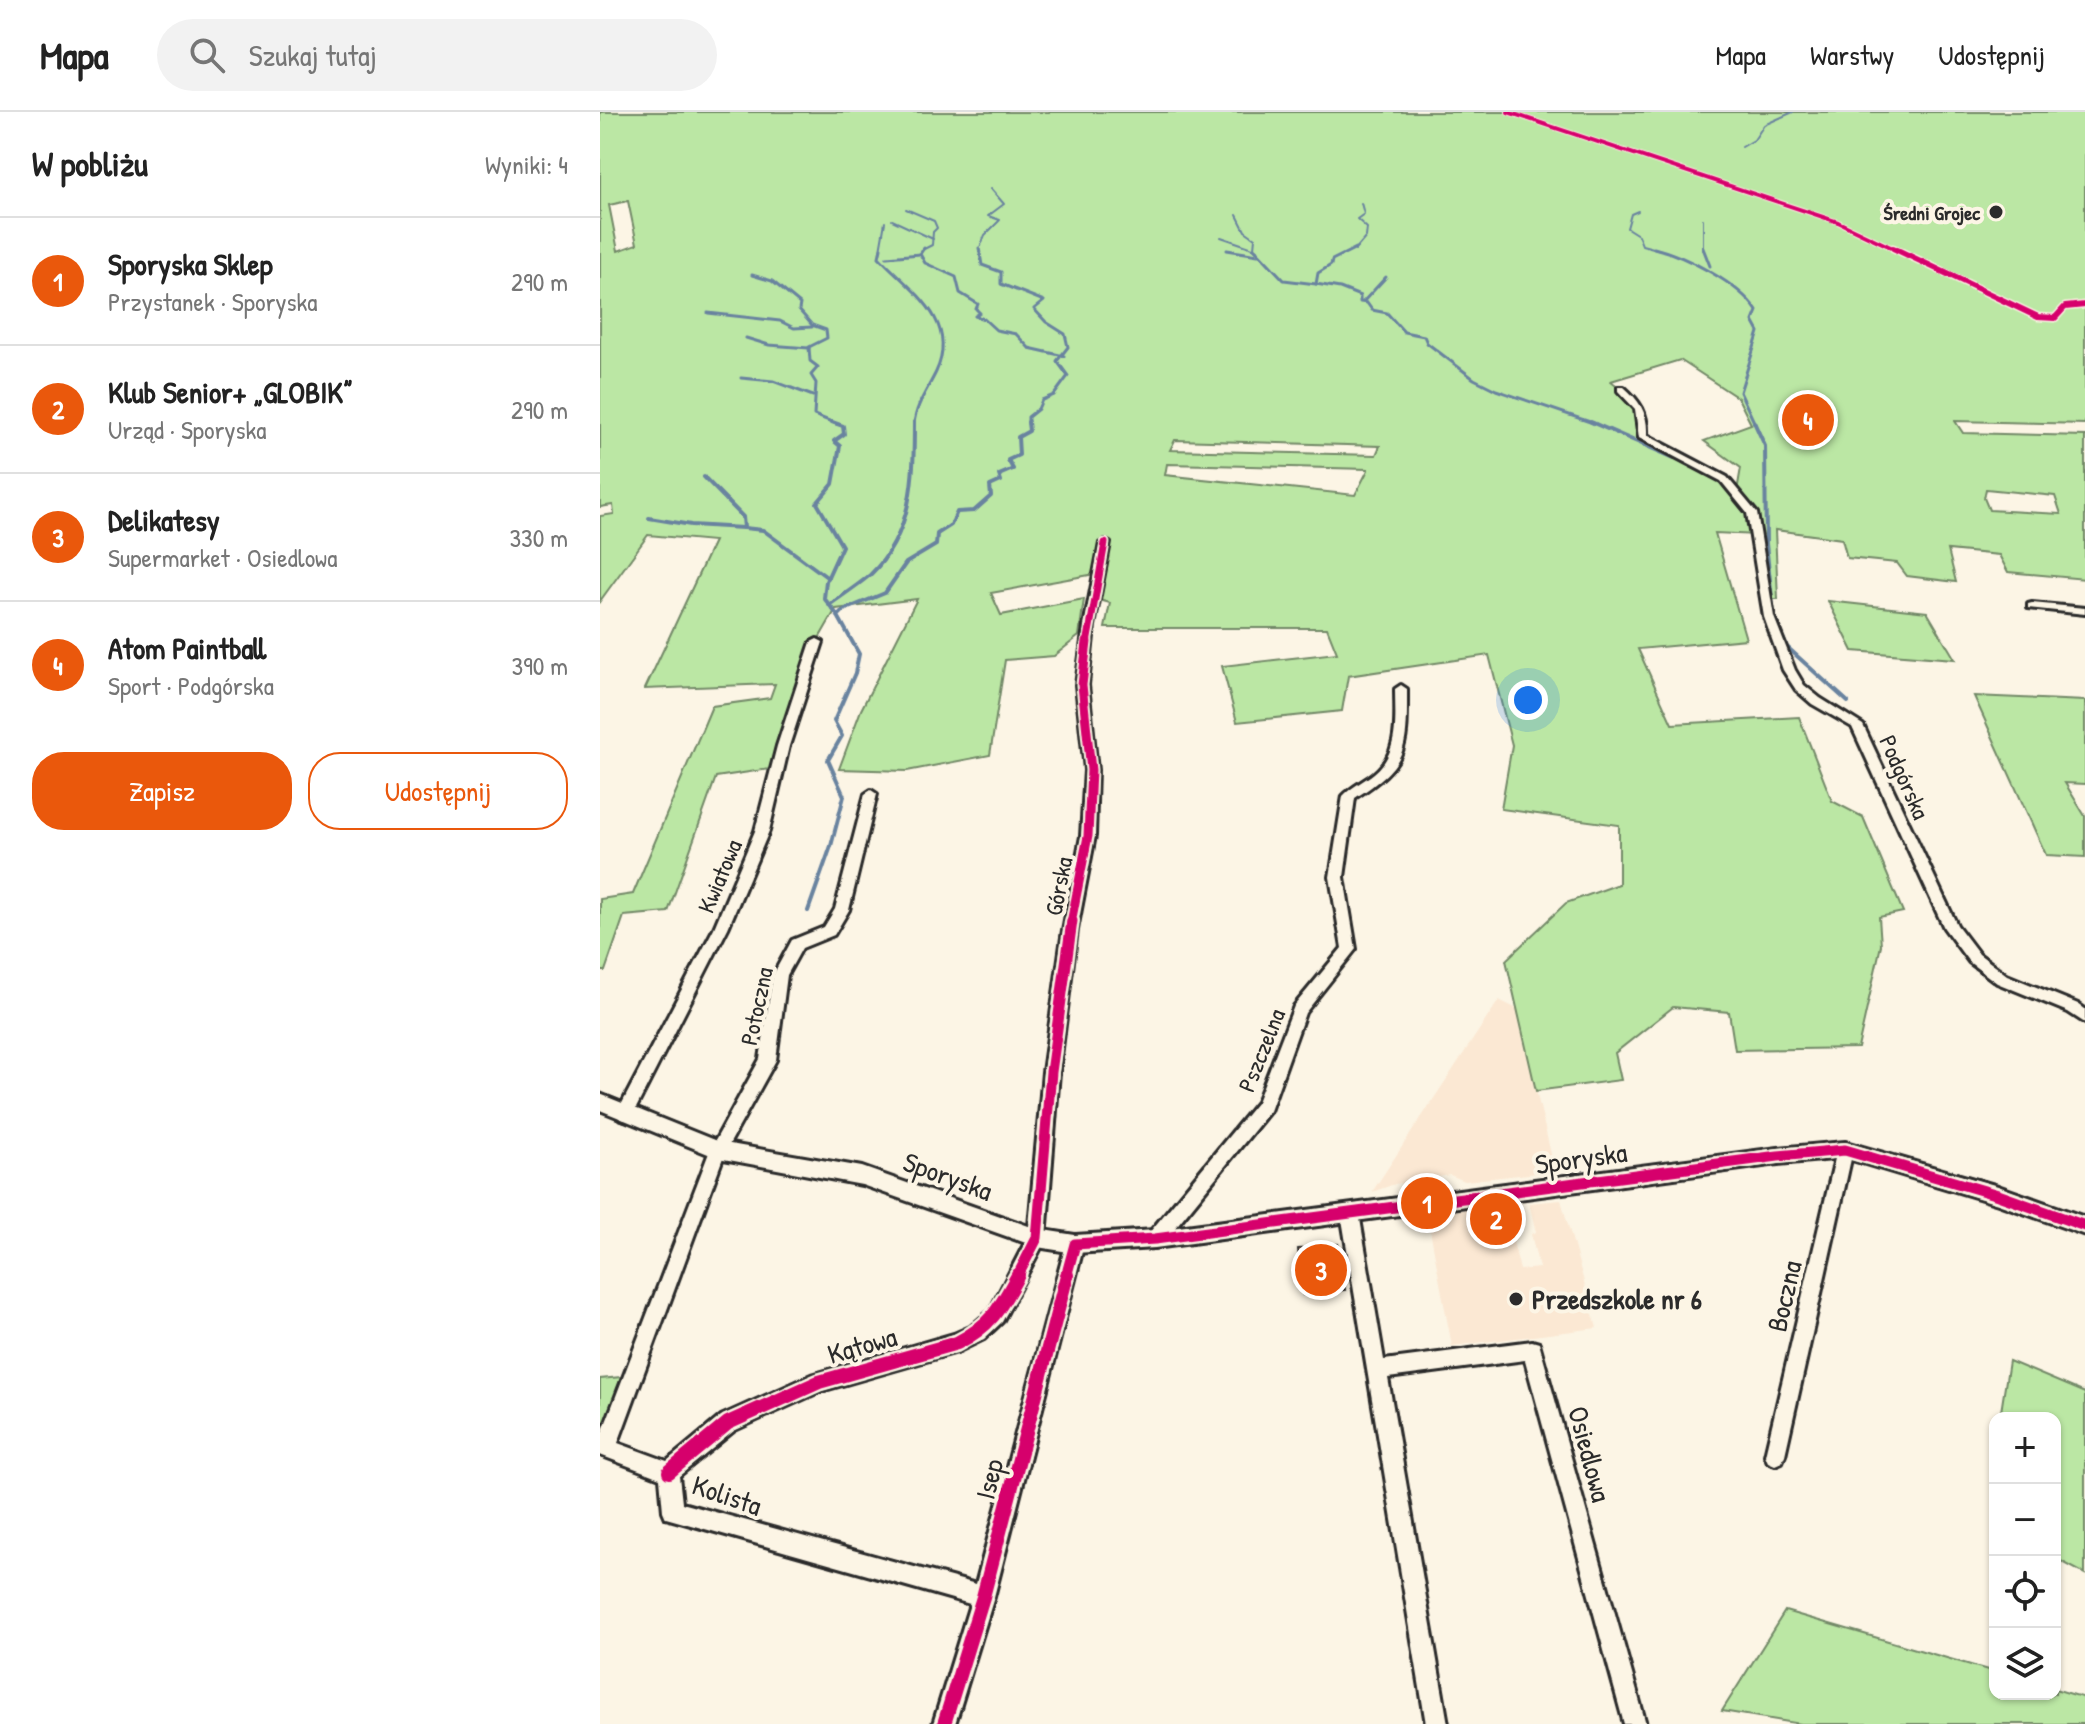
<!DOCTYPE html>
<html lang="pl">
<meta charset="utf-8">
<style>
:root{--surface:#fff;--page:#f2f2f2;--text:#222;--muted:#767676;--line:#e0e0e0;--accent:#ea580c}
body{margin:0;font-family:"Patrick Hand",sans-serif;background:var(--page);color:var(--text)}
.controls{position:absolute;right:24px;bottom:24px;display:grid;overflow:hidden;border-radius:16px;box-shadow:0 2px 6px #0004}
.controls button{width:72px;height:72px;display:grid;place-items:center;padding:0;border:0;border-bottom:2px solid var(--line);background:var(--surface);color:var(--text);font:40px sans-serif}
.you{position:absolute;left:928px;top:588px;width:28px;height:28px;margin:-20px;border:6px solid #fff;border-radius:50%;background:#1a73e8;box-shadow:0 0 0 12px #1a73e833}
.badge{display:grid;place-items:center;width:52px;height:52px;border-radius:50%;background:var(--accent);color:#fff;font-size:26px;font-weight:700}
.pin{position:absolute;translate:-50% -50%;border:4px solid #fff;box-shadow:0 2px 8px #0006}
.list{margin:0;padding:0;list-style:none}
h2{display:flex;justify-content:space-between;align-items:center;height:104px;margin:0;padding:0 32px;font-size:34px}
h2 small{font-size:26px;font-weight:400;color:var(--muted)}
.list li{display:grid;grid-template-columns:52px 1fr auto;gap:24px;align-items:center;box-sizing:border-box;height:128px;padding:0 32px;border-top:2px solid var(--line)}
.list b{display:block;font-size:30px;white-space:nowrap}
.list p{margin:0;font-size:26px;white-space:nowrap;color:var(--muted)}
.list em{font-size:26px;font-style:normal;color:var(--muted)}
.actions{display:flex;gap:16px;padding:24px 32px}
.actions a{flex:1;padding:18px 0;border:2px solid var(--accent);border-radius:32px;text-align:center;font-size:28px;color:var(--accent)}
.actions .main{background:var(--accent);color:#fff}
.icon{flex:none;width:44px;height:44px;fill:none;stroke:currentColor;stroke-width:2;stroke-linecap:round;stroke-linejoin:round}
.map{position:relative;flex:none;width:1485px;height:1612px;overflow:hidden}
header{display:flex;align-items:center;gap:48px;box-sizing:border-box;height:112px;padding:0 40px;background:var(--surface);border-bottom:2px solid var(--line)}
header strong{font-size:38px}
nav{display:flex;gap:44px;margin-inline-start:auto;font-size:28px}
.search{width:560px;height:72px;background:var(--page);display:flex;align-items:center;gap:20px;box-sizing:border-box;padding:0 28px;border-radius:44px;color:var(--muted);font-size:30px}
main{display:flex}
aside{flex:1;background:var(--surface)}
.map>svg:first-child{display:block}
.built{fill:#fbe8d3}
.green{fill:#bbe7a4;stroke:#738968;stroke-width:2;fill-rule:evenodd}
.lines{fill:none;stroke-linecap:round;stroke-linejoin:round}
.stream-far2{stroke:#69839f;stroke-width:2}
.stream-far1{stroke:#69839f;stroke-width:3}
.stream{stroke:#69839f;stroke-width:4}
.building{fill:#f9caa8;stroke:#2b2b2b;stroke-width:2}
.minor-casing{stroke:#2b2b2b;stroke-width:6}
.tertiary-casing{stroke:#2b2b2b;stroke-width:6}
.minor{fill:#fcf5e5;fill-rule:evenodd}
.tertiary{fill:#fcf5e5;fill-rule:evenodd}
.cycleway-far5-casing{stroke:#fcf5e5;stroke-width:6}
.cycleway-far4-casing{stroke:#fcf5e5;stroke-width:9}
.cycleway-far3-casing{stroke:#fcf5e5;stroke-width:11}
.cycleway-far2-casing{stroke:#fcf5e5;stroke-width:13}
.cycleway-far1-casing{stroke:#fcf5e5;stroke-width:16}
.cycleway-casing{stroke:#fcf5e5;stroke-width:19}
.cycleway-far5{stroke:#d6006c;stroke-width:4}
.cycleway-far4{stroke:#d6006c;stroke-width:6}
.cycleway-far3{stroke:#d6006c;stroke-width:7}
.cycleway-far2{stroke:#d6006c;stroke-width:9}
.cycleway-far1{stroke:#d6006c;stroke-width:11}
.cycleway{stroke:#d6006c;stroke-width:14}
.poi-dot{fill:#2b2b2b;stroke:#fcf5e5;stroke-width:3}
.labels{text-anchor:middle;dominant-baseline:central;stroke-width:8;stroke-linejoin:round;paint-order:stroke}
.far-poi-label{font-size:20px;font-weight:bold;fill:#2b2b2b;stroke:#fcf5e5;text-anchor:end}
.street-label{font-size:24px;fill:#2b2b2b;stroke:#fcf5e5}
.near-street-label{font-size:28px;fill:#2b2b2b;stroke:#fcf5e5}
.near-poi-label{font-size:28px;font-weight:bold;fill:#2b2b2b;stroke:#fcf5e5;text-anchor:start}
</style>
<header>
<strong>Mapa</strong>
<div class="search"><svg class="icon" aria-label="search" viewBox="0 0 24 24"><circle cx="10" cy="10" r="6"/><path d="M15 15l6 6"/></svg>Szukaj tutaj</div>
<nav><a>Mapa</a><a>Warstwy</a><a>Udostępnij</a></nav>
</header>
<main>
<aside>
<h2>W pobliżu<small>Wyniki: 4</small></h2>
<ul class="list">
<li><span class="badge">1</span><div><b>Sporyska Sklep</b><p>Przystanek · Sporyska</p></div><em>290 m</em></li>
<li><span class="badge">2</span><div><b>Klub Senior+ „GLOBIK”</b><p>Urząd · Sporyska</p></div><em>290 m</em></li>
<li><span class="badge">3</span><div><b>Delikatesy</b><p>Supermarket · Osiedlowa</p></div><em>330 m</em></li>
<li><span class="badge">4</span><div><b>Atom Paintball</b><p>Sport · Podgórska</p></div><em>390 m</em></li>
</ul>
<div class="actions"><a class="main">Zapisz</a><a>Udostępnij</a></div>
</aside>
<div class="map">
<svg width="1485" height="1612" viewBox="0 0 1485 1612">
<rect width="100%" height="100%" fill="#fcf5e5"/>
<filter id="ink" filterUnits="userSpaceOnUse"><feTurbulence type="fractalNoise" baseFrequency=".0125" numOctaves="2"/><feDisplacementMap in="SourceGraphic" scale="16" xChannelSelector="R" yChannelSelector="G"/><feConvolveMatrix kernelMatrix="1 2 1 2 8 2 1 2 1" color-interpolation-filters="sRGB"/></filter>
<g filter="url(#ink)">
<g class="built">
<path d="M899 888 917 897 955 1059 865 1069 850 1063 795 1072 772 1080Z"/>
<path d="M961 1088 997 1216 852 1234 827 1102 904 1092 920 1158 939 1156 931 1122 936 1120 929 1091Z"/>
</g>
<g class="green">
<path d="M0 0H1485V312L1355 309 1363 321 1485 324V467L1408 460 1399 443 1348 438 1356 470 1307 464 1297 451 1247 446 1242 427 1175 418 1178 487H1166L1158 423 1115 421 1146 527 1038 537 1072 612 1199 605 1232 689 1263 705 1303 800 1279 805 1281 833 1258 936 1135 938 1129 900 1073 895 1015 941 1021 968 936 979 906 848 966 791 1019 772V713L901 697 912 633 889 543 748 564 742 599 637 610 622 554 737 541 727 516H505L510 491 492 486 495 462 391 481 401 503 484 487 479 524 454 544 405 548 390 643 307 659 239 657 261 598 317 487 236 497 217 530 177 656 116 665 68 800 24 804 5 859H0V787L33 782 112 594 170 586 175 572 45 577 114 429 48 423 0 489V404L14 402 13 393 0 395ZM28 89 37 132 18 139 9 93ZM1080 248 1138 286 1151 312 1104 329 1141 356 1137 379 1099 353 1042 324 1038 290 1011 269ZM575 328 780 334 776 343 570 338ZM567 352 768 357V358L755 383 565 363ZM1386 377 1455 384 1461 402 1389 398 1384 386Z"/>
<path d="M1228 489 1327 500 1355 547 1253 539Z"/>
<path d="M1374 584 1485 589V672L1465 671 1485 704V745L1446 743Z"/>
<path d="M1409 1249 1485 1281V1462L1455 1446V1306H1400Z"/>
<path d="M33 1264 0 1340V1267Z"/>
<path d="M1185 1499 1395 1560V1582H1455V1577L1485 1586V1612H1201L1122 1599Z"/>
</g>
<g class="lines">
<g class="stream-far2">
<path d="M1142 35 1154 28 1164 13 1193 0"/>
<path d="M306 97 334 109 337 116 333 120 332 133 322 138"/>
<path d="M1038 99 1031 102 1027 116 1038 123 1042 133 1061 138"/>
<path d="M637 103 645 119 655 126 654 136 657 138"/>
<path d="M1103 107V138"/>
<path d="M292 108 333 127"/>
<path d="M621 125 653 136"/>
<path d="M280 138 285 110"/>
<path d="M379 138 385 123 400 108 388 104 404 92 391 77"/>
<path d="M755 138 766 125 767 116 757 107 764 102 761 91"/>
</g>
<g class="stream-far1">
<path d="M281 136 279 145C310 178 360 208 336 260 328 277 316 292 314 312"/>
<path d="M324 136 320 142 325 151 356 165 360 181 378 192 376 197 380 201 375 204 384 207 396 218 416 222 429 236 464 244"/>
<path d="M379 136 382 153 401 160V172L444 189 434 197 446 210 465 222 468 235 457 249 468 264 454 283 442 288 438 297 428 305V312"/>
<path d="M654 136 684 168 716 172"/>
<path d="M756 136 732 148 731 153 718 161 716 172 740 176 760 184V190L767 191 772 198 787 201 804 220 824 224 827 231 874 267 896 278 996 312"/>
<path d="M1054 136C1085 144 1139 171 1157 199L1153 209 1159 220 1140 280 1155 312"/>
<path d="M1103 136 1110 154"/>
<path d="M627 138 658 143"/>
<path d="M287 145 320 142"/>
<path d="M152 163 172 169 200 192 199 198 212 213 226 218 227 226 209 235 210 249 218 255 211 263 216 271 214 303 237 312"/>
<path d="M763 190 786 165"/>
<path d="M108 201 180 209 194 216 212 215"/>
<path d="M146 226 169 233 209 236"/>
<path d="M141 266 173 269 213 284"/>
</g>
<g class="stream">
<path d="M232 310 243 314 244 322 234 329 240 334 233 372 217 391 242 434 226 469 224 486 238 504"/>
<path d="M991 310 1074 346"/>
<path d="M1154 310 1165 334 1166 432 1174 505 1187 535 1248 590"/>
<path d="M104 365 143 405 144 416 163 418 228 466"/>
<path d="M49 406 91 413 143 416"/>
<path d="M229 493C243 483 257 474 270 463 313 422 314 365 314 310"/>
<path d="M208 799 231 734 244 684 228 648 242 624 234 609 255 561 259 542 238 504 244 498 285 481 306 451 336 433 337 422 351 413 357 400 374 399 391 384 390 374 401 369 399 363 413 357 408 348 419 343 418 325 429 319 428 310"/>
</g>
</g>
<path class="building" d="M738 1132 745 1178 703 1183 698 1137Z"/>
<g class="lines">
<g class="minor-casing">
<g id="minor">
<path d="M1018 275H1024C1040 289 1048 301 1047 323L1127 365 1157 401 1174 505 1195 558 1204 573 1220 586 1263 613 1357 813 1379 842 1407 863 1478 892 1485 897V911L1468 900 1397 871 1369 850 1344 816 1252 615 1212 592 1196 578 1183 558 1164 505 1147 401 1121 369 1039 326 1035 297 1018 279Z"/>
<path d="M505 428 510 431 494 514 488 573 497 658 495 724 477 818 459 960 446 1126 443 1132 402 1210 384 1227 357 1240 221 1279 135 1318 79 1364 82 1391 376 1472 466 1132 469 1126 475 1124 481 1126 484 1132 394 1485 355 1612H333L370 1492 66 1406 63 1399 60 1366 0 1343V1326L110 1038 160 947 173 863 192 828 224 815 235 797 265 682 271 678 277 682 249 798 234 823 202 836 187 863 176 948 125 1040 18 1331 67 1349 121 1304 212 1263 354 1222 370 1215 390 1198 428 1125 443 960 463 818 481 724 485 658 476 573 484 514 500 431Z"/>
<path d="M1432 491 1485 496V502L1428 496V492Z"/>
<path d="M217 527 223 530 189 634 169 719 128 816 31 1006 25 1008 19 1006 17 1001 114 816 155 719 177 634 211 530Z"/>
<path d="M801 573 807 577C807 638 809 651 755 686L744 765 756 837 705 901 670 999 561 1133 555 1135 549 1133 546 1127 549 1121 657 990 694 894 742 836 730 765 743 684C751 675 764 669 774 661 800 640 795 607 795 577Z"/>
<path d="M1245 1031 1251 1033 1253 1038 1185 1343 1182 1350 1175 1353 1168 1350 1165 1343 1237 1038 1239 1033Z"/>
<path d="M750 1093 756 1095 759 1101 784 1248 932 1229 939 1231 1046 1612H1024L925 1248 788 1266 848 1612H826L741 1101 744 1095Z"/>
</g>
</g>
<g class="tertiary-casing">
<path id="tertiary" d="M0 982 119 1030 262 1055 437 1117 475 1123 555 1118 1178 1036 1245 1030 1398 1074 1485 1105V1123L1398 1092 1245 1046 1178 1052 555 1136 475 1141 437 1135 262 1073 118 1046 0 998Z"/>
</g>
<use href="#minor" class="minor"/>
<use href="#tertiary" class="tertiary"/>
<g class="cycleway-far5-casing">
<path id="cycleway-far5" d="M908 0 1238 110 1297 138"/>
</g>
<g class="cycleway-far4-casing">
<path id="cycleway-far4" d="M1293 136 1438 205 1455 206 1465 195 1485 193"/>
</g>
<g class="cycleway-far3-casing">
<path id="cycleway-far3" d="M487 532 505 431"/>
</g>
<g class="cycleway-far2-casing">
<path id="cycleway-far2" d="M471 811 488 724 491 658 482 573 487 530"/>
</g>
<g class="cycleway-far1-casing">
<g id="cycleway-far1">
<path d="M417 1165 437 1126 451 960 472 809"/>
<path d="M466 1165 475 1132 555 1127 1178 1044 1245 1038 1398 1083 1485 1114"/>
</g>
</g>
<g class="cycleway-casing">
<g id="cycleway">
<path d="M69 1360 128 1311 219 1270 357 1231C392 1213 400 1196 418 1163"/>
<path d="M344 1612 383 1485 467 1163"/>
</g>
</g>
<use href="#cycleway-far5" class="cycleway-far5"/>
<use href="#cycleway-far4" class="cycleway-far4"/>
<use href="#cycleway-far3" class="cycleway-far3"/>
<use href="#cycleway-far2" class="cycleway-far2"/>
<use href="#cycleway-far1" class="cycleway-far1"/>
<use href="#cycleway" class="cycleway"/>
</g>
</g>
<g class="poi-dot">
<circle cx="1396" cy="100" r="8"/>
<circle cx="916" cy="1187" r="8"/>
</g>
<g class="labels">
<g class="far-poi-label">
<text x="1380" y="100">Średni Grojec</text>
</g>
<g class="street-label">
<text transform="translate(1305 665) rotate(66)">Podgórska</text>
<text transform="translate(119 764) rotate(-67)">Kwiatowa</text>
<text transform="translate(458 774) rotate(-79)">Górska</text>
<text transform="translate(156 894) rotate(-78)">Potoczna</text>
<text transform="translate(661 938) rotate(-68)">Pszczelna</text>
</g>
<g class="near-street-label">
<text transform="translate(981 1046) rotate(-8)">Sporyska</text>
<text transform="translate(348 1064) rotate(20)">Sporyska</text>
<text transform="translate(1184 1184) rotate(-77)">Boczna</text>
<text transform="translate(262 1233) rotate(-16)">Kątowa</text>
<text transform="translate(990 1342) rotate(75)">Osiedlowa</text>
<text transform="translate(389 1367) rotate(-76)">Isep</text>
<text transform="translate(127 1383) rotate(19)">Kolista</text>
</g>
<g class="near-poi-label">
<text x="932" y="1187">Przedszkole nr 6</text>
</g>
</g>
</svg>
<div class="controls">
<button>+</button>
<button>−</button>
<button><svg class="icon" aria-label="locate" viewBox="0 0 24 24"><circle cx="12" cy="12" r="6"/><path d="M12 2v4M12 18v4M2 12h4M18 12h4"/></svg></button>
<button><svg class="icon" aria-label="layers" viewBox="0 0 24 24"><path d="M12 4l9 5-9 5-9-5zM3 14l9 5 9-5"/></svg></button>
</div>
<div class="you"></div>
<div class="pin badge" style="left:827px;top:1091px">1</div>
<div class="pin badge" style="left:896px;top:1107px">2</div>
<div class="pin badge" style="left:721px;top:1158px">3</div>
<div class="pin badge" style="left:1208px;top:308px">4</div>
</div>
</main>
